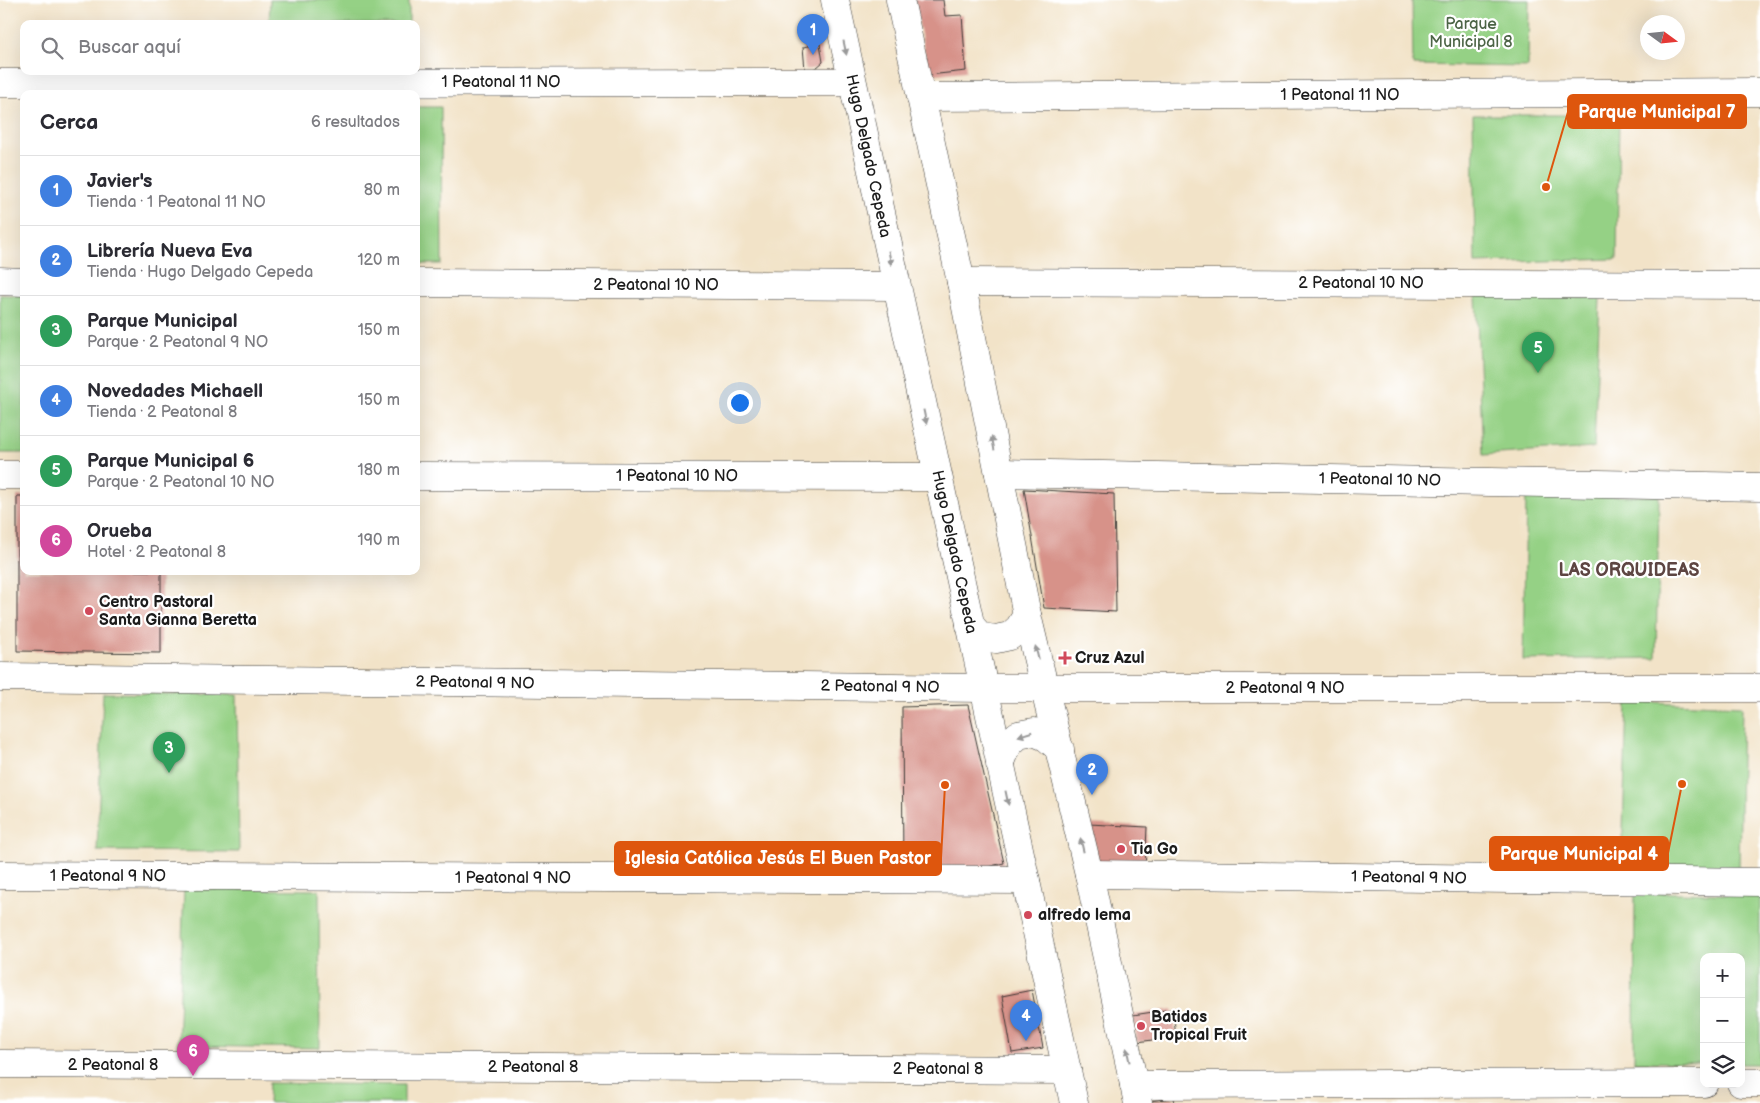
<!DOCTYPE html>
<html lang="es">
<meta charset="utf-8">
<style>
:root{--surface:#fff;--page:#f7f7f7;--text:#2b2b33;--muted:#7c7c81;--line:#e1e1e2;--accent:#111827}
body{margin:0;font-family:"Balsamiq Sans",sans-serif;background:var(--page);color:var(--text)}
.controls{position:absolute;right:15px;bottom:15px;display:grid;overflow:hidden;border-radius:10px;box-shadow:0 5px 20px #0002}
.controls button{width:45px;height:45px;display:grid;place-items:center;padding:0;border:0;border-bottom:1px solid var(--line);background:var(--surface);color:var(--text);font:25px sans-serif}
.compass{position:absolute;left:1640px;top:15px;width:45px;height:45px;border-radius:50%;background:var(--surface);box-shadow:0 5px 20px #0002;rotate:105deg}
.you{position:absolute;left:739px;top:402px;width:18px;height:18px;margin:-12px;border:4px solid #fff;border-radius:50%;background:#1a73e8;box-shadow:0 0 0 8px #1a73e833}
.badge{display:grid;place-items:center;width:32px;height:32px;border-radius:50%;background:var(--accent);color:#fff;font-size:16px;font-weight:700}
.pin{position:absolute;translate:-50% -41px;filter:drop-shadow(0 1px 2px #0008)}
.pin::after{content:'';position:absolute;top:26px;width:18px;height:15px;background:inherit;clip-path:polygon(0 0,100% 0,50% 100%)}
.list{margin:0;padding:0;list-style:none}
h2{display:flex;justify-content:space-between;align-items:center;height:65px;margin:0;padding:0 20px;font-size:21px}
h2 small{font-size:16px;font-weight:400;color:var(--muted)}
.list li{display:grid;grid-template-columns:32px 1fr auto;gap:15px;align-items:center;box-sizing:border-box;height:70px;padding:0 20px;border-top:1px solid var(--line)}
.list b{display:block;font-size:19px;white-space:nowrap}
.list p{margin:0;font-size:16px;white-space:nowrap;color:var(--muted)}
.list em{font-size:16px;font-style:normal;color:var(--muted)}
.icon{flex:none;width:28px;height:28px;fill:none;stroke:currentColor;stroke-width:2;stroke-linecap:round;stroke-linejoin:round}
.map{position:relative;flex:none;width:1760px;height:1103px;overflow:hidden}
.search{position:absolute;background:var(--surface);box-shadow:0 5px 20px #0002;left:20px;top:20px;width:400px;height:55px;display:flex;align-items:center;gap:12px;box-sizing:border-box;padding:0 18px;border-radius:10px;color:var(--muted);font-size:19px}
.panel{position:absolute;background:var(--surface);box-shadow:0 5px 20px #0002;left:20px;top:90px;width:400px;height:485px;border-radius:10px}
.map>svg:first-child{display:block}
.green{fill:#95d185;stroke:#587650}
.building{fill:#d79289}
.lines{fill:none;stroke-linecap:round;stroke-linejoin:round}
.minor-casing{stroke:#3c3a36;stroke-width:29}
.minor{stroke:#fff;stroke-width:28}
.oneway{fill:#999}
.poi-dot{fill:#d1495b;stroke:#fff;stroke-width:2}
.labels{text-anchor:middle;dominant-baseline:central;stroke-width:4.5;stroke-linejoin:round;paint-order:stroke}
.park-label{font-size:16px;fill:#4c6446;stroke:#fff}
.street-label{font-size:16px;fill:#1c1c1c;stroke:#fff}
.poi-label{font-size:16px;font-weight:bold;fill:#1c1c1c;stroke:#fff;text-anchor:start}
.neighbourhood-label{font-size:18px;font-weight:bold;fill:#5d4542;stroke:#fff}
.leader{fill:none;stroke:#de560d;stroke-width:2}
.callout-dot{fill:#de560d;stroke:#fff;stroke-width:2}
.callout{fill:#de560d;stroke:#de560d;stroke-width:2}
.callout-label{font-size:18px;text-anchor:middle;font-weight:bold;fill:#fff}
</style>
<div class="map">
<svg width="1760" height="1103" viewBox="0 0 1760 1103">
<rect width="100%" height="100%" fill="#fff"/>
<filter id="ink" filterUnits="userSpaceOnUse"><feTurbulence type="fractalNoise" baseFrequency=".02" numOctaves="2"/><feDisplacementMap in="SourceGraphic" scale="10" xChannelSelector="R" yChannelSelector="G"/><feConvolveMatrix kernelMatrix="1 2 1 2 8 2 1 2 1" color-interpolation-filters="sRGB"/></filter>
<filter id="wash" filterUnits="userSpaceOnUse"><feTurbulence type="fractalNoise" baseFrequency=".0096" numOctaves="4" result="noise"/><feDisplacementMap in="SourceGraphic" scale="20" xChannelSelector="R" yChannelSelector="G"/><feGaussianBlur stdDeviation="1.12" result="paint"/><feColorMatrix in="noise" values="0 0 0 0 0 0 0 0 0 0 0 0 0 0 0 0 0 1.4 0 .05"/><feComposite in="paint" operator="in"/></filter>
<g filter="url(#wash)">
<rect width="100%" height="100%" fill="#f2e3c8"/>
<g class="green">
<path d="M270 0H409V24H269Z"/>
<path d="M1412 0H1529L1528 67 1413 65Z"/>
<path d="M416 107H441L442 264H416Z"/>
<path d="M1473 115H1619L1617 259 1475 263Z"/>
<rect x="0" y="295" width="24" height="158"/>
<path d="M1476 296 1600 298 1594 448 1483 455Z"/>
<path d="M1526 496H1659L1656 658 1523 660Z"/>
<path d="M103 693 237 695 239 852 97 851Z"/>
<path d="M1627 701 1742 706 1739 870 1622 862Z"/>
<path d="M184 889 319 890 320 1048 178 1046Z"/>
<path d="M1635 892 1760 895V1064H1741V957H1704V1063L1634 1062Z"/>
<path d="M269 1083 404 1085V1103H268Z"/>
</g>
<g id="blocks">
<g class="building">
<path d="M914 0H943L945 16 962 15 966 71 929 75Z"/>
<path d="M820 44 823 62 816 68 805 70 803 47Z"/>
<path d="M1024 489 1114 494 1116 612 1044 608Z"/>
<path d="M17 496H24V571H161V653L17 651Z"/>
<path d="M968 705 1004 863 955 874 903 870 902 707Z"/>
<path d="M1089 824 1147 827 1145 872 1101 871Z"/>
<path d="M1032 990 1043 1048 1012 1053 1002 996Z"/>
<path d="M1173 1009 1176 1037 1137 1042 1133 1015Z"/>
<path d="M1174 1098 1175 1103H1150V1101Z"/>
</g>
</g>
</g>
<g filter="url(#ink)">
<use href="#blocks" fill-opacity="0" stroke="#3c3a36" stroke-width="1"/>
<g class="lines">
<g class="minor-casing">
<g id="minor">
<path d="M835 0 1074 1103"/>
<path d="M900 0 961 282 1027 615 1089 874 1138 1103"/>
<path d="M0 83 852 82"/>
<path d="M921 97 1760 92"/>
<path d="M0 281 24 282"/>
<path d="M961 282 1760 285"/>
<path d="M416 283 896 286"/>
<path d="M999 473 1760 487"/>
<path d="M0 475H24"/>
<path d="M416 476 938 477"/>
<path d="M970 625 981 637 996 639 1010 636 1019 628 1027 615"/>
<path d="M0 677 983 688H1760"/>
<path d="M1000 764 1008 745 1018 735 1034 732 1046 737 1060 749"/>
<path d="M1089 874 1760 882"/>
<path d="M0 875 1026 880"/>
<path d="M0 1064 1067 1070"/>
<path d="M1741 1083H1760"/>
<path d="M1134 1085 1704 1083"/>
</g>
</g>
<use href="#minor" class="minor"/>
</g>
<defs><path id="oneway-solid" d="M-6-.8H1V-3.2L6.5 0L1 3.2V.8H-6Z" transform="scale(1.25)"/></defs>
<g class="oneway">
<use href="#oneway-solid" transform="translate(845 48) rotate(78)"/>
<use href="#oneway-solid" transform="translate(890 258) rotate(78)"/>
<use href="#oneway-solid" transform="translate(925 417) rotate(78)"/>
<use href="#oneway-solid" transform="translate(993 443) rotate(-101)"/>
<use href="#oneway-solid" transform="translate(1037 653) rotate(-104)"/>
<use href="#oneway-solid" transform="translate(1025 734) rotate(163)"/>
<use href="#oneway-solid" transform="translate(1007 798) rotate(78)"/>
<use href="#oneway-solid" transform="translate(1082 845) rotate(-103)"/>
<use href="#oneway-solid" transform="translate(1128 1055) rotate(-102)"/>
</g>
</g>
<g class="poi-dot">
<circle cx="89" cy="611" r="5"/>
<path d="M1062.5 650.5h5v5h5v5h-5v5h-5v-5h-5v-5h5z"/>
<circle cx="1121" cy="849" r="5"/>
<circle cx="1028" cy="915" r="5"/>
<circle cx="1141" cy="1026" r="5"/>
</g>
<g class="labels">
<g class="park-label">
<text x="1471" y="24">Parque<tspan x="1471" dy="18">Municipal 8</tspan></text>
</g>
<g class="street-label">
<text x="501" y="82">1 Peatonal 11 NO</text>
<text x="1340" y="95">1 Peatonal 11 NO</text>
<text transform="translate(868 156) rotate(78)">Hugo Delgado Cepeda</text>
<text x="1361" y="283">2 Peatonal 10 NO</text>
<text x="656" y="285">2 Peatonal 10 NO</text>
<text x="677" y="476">1 Peatonal 10 NO</text>
<text transform="translate(1380 480) rotate(1)">1 Peatonal 10 NO</text>
<text transform="translate(954 552) rotate(78)">Hugo Delgado Cepeda</text>
<text transform="translate(475 683) rotate(1)">2 Peatonal 9 NO</text>
<text transform="translate(880 687) rotate(1)">2 Peatonal 9 NO</text>
<text x="1285" y="688">2 Peatonal 9 NO</text>
<text x="108" y="876">1 Peatonal 9 NO</text>
<text x="513" y="878">1 Peatonal 9 NO</text>
<text transform="translate(1409 878) rotate(1)">1 Peatonal 9 NO</text>
<text x="113" y="1065">2 Peatonal 8</text>
<text x="533" y="1067">2 Peatonal 8</text>
<text x="938" y="1069">2 Peatonal 8</text>
</g>
<g class="poi-label">
<text x="99" y="602">Centro Pastoral<tspan x="99" dy="18">Santa Gianna Beretta</tspan></text>
<text x="1075" y="658">Cruz Azul</text>
<text x="1131" y="849">Tia Go</text>
<text x="1038" y="915">alfredo lema</text>
<text x="1151" y="1017">Batidos<tspan x="1151" dy="18">Tropical Fruit</tspan></text>
</g>
<g class="neighbourhood-label">
<text x="1629" y="570">LAS ORQUIDEAS</text>
</g>
</g>
<path class="leader" d="M1546 187L1568 112M1682 784L1668 853M945 785L941 858"/>
<g class="callout-dot">
<circle cx="1546" cy="187" r="5"/>
<circle cx="1682" cy="784" r="5"/>
<circle cx="945" cy="785" r="5"/>
</g>
<g class="callout">
<rect x="1568" y="95" width="178" height="33" rx="5"/>
<rect x="1490" y="837" width="178" height="33" rx="5"/>
<rect x="615" y="842" width="326" height="33" rx="5"/>
</g>
<g class="callout-label">
<text x="1657" y="118">Parque Municipal 7</text>
<text x="1579" y="860">Parque Municipal 4</text>
<text x="778" y="864">Iglesia Católica Jesús El Buen Pastor</text>
</g>
</svg>
<div class="controls">
<button>+</button>
<button>−</button>
<button><svg class="icon" aria-label="layers" viewBox="0 0 24 24"><path d="M12 4l9 5-9 5-9-5zM3 14l9 5 9-5"/></svg></button>
</div>
<svg class="compass" viewBox="-18 -18 36 36"><path d="M0-13l5 13h-10z" fill="#e53935"/><path d="M0 13l5-13h-10z" fill="#7c7c81"/></svg>
<div class="you"></div>
<div class="pin badge" style="left:813px;top:55px;background:#3f7fe0">1</div>
<div class="pin badge" style="left:1092px;top:795px;background:#3f7fe0">2</div>
<div class="pin badge" style="left:169px;top:773px;background:#2e9e5b">3</div>
<div class="pin badge" style="left:1026px;top:1041px;background:#3f7fe0">4</div>
<div class="pin badge" style="left:1538px;top:373px;background:#2e9e5b">5</div>
<div class="pin badge" style="left:193px;top:1076px;background:#d1479c">6</div>
<div class="search"><svg class="icon" aria-label="search" viewBox="0 0 24 24"><circle cx="10" cy="10" r="6"/><path d="M15 15l6 6"/></svg>Buscar aquí</div>
<section class="panel">
<h2>Cerca<small>6 resultados</small></h2>
<ul class="list">
<li><span class="badge" style="background:#3f7fe0">1</span><div><b>Javier's</b><p>Tienda · 1 Peatonal 11 NO</p></div><em>80 m</em></li>
<li><span class="badge" style="background:#3f7fe0">2</span><div><b>Librería Nueva Eva</b><p>Tienda · Hugo Delgado Cepeda</p></div><em>120 m</em></li>
<li><span class="badge" style="background:#2e9e5b">3</span><div><b>Parque Municipal</b><p>Parque · 2 Peatonal 9 NO</p></div><em>150 m</em></li>
<li><span class="badge" style="background:#3f7fe0">4</span><div><b>Novedades Michaell</b><p>Tienda · 2 Peatonal 8</p></div><em>150 m</em></li>
<li><span class="badge" style="background:#2e9e5b">5</span><div><b>Parque Municipal 6</b><p>Parque · 2 Peatonal 10 NO</p></div><em>180 m</em></li>
<li><span class="badge" style="background:#d1479c">6</span><div><b>Orueba</b><p>Hotel · 2 Peatonal 8</p></div><em>190 m</em></li>
</ul>
</section>
</div>
